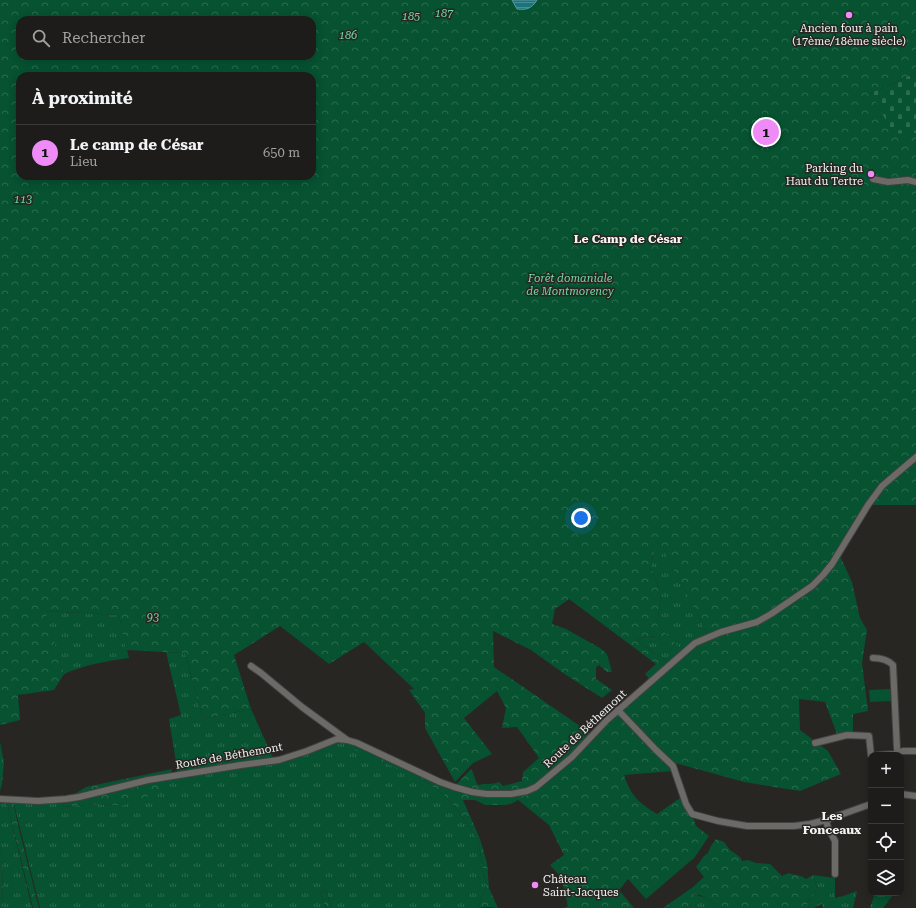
<!DOCTYPE html>
<html lang="fr">
<meta charset="utf-8">
<style>
:root{--surface:#1d1c1a;--page:#2a2927;--text:#f1f3f6;--muted:#a0a1a2;--line:#3b3a39;--accent:#ef8bf6}
body{margin:0;font-family:"Roboto Serif",serif;background:var(--page);color:var(--text)}
.controls{position:absolute;right:12px;bottom:12px;display:grid;overflow:hidden;border-radius:8px;box-shadow:0 2px 10px #0003}
.controls button{width:36px;height:36px;display:grid;place-items:center;padding:0;border:0;border-bottom:1px solid var(--line);background:var(--surface);color:var(--text);font:20px sans-serif}
.you{position:absolute;left:581px;top:518px;width:14px;height:14px;margin:-10px;border:3px solid #fff;border-radius:50%;background:#1a73e8;box-shadow:0 0 0 6px #1a73e833}
.badge{display:grid;place-items:center;width:26px;height:26px;border-radius:50%;background:var(--accent);color:#111;font-size:13px;font-weight:700}
.pin{position:absolute;translate:-50% -50%;border:2px solid #fff;box-shadow:0 1px 4px #0006}
.list{margin:0;padding:0;list-style:none}
h2{display:flex;justify-content:space-between;align-items:center;height:52px;margin:0;padding:0 16px;font-size:17px}
h2 small{font-size:13px;font-weight:400;color:var(--muted)}
.list li{display:grid;grid-template-columns:26px 1fr auto;gap:12px;align-items:center;box-sizing:border-box;height:56px;padding:0 16px;border-top:1px solid var(--line)}
.list b{display:block;font-size:15px;white-space:nowrap}
.list p{margin:0;font-size:13px;white-space:nowrap;color:var(--muted)}
.list em{font-size:13px;font-style:normal;color:var(--muted)}
.icon{flex:none;width:22px;height:22px;fill:none;stroke:currentColor;stroke-width:2;stroke-linecap:round;stroke-linejoin:round}
.map{position:relative;flex:none;width:916px;height:908px;overflow:hidden}
.search{position:absolute;background:var(--surface);box-shadow:0 2px 10px #0003;left:16px;top:16px;width:300px;height:44px;display:flex;align-items:center;gap:10px;box-sizing:border-box;padding:0 14px;border-radius:12px;color:var(--muted);font-size:15px}
.panel{position:absolute;background:var(--surface);box-shadow:0 2px 10px #0003;left:16px;top:72px;width:300px;height:108px;border-radius:12px}
.map>svg:first-child{display:block}
.grass{fill:url(#grass-tufts)}
.forest{fill:url(#forest-crowns);fill-rule:evenodd}
.cemetery{fill:url(#cemetery-stones)}
.park{fill:#065231}
.water{fill:url(#water-rules);stroke:#5c9a9f}
.lines{fill:none;stroke-linecap:round;stroke-linejoin:round}
.minor-casing{stroke:#424140;stroke-width:8}
.minor{stroke:#6b6a67;stroke-width:6}
.poi-dot{fill:#ef8bf6;stroke:#272623;stroke-width:1.5}
.labels{text-anchor:middle;dominant-baseline:central;stroke-width:3;stroke-linejoin:round;paint-order:stroke}
.park-label{font-size:11px;font-style:italic;fill:#70daa0;stroke:#272623}
.poi-label{font-size:11px;fill:#f5f4f3;stroke:#272623}
.street-label{font-size:11px;fill:#f5f4f3;stroke:#272623}
.neighbourhood-label{font-size:12px;font-weight:bold;fill:#f5f4f3;stroke:#272623}
</style>
<div class="map">
<svg width="916" height="908" viewBox="0 0 916 908">
<defs>
<pattern id="grass-tufts" width="24" height="20" patternUnits="userSpaceOnUse"><rect width="24" height="20" fill="#065231"/><path d="M3 7l-1-3M5 7V3M7 7l1-3M15 17l-1-3M17 17v-4M19 17l1-3" fill="none" stroke="#2b6c4f"/></pattern>
<pattern id="forest-crowns" width="20" height="18" patternUnits="userSpaceOnUse"><rect width="20" height="18" fill="#065231"/><path d="M2 6a3 3 0 1 1 6 0M12 15a3 3 0 1 1 6 0" fill="none" stroke="#2b6c4f"/></pattern>
<pattern id="cemetery-stones" width="16" height="16" patternUnits="userSpaceOnUse"><rect width="16" height="16" fill="#065231"/><path d="M2 7V4a2 2 0 0 1 4 0v3zM10 15v-3a2 2 0 0 1 4 0v3z" fill="#2b6c4f"/></pattern>
<pattern id="water-rules" width="6" height="5" patternUnits="userSpaceOnUse"><rect width="6" height="5" fill="#1a747b"/><path d="M0 2.5h6" fill="none" stroke="#478f95"/></pattern>
</defs>
<rect width="100%" height="100%" fill="#272623"/>
<g class="grass">
<path d="M662 546 708 635 684 653 657 625 661 596 651 567 653 553Z"/>
<path d="M44 611 119 615 129 658C107 661 84 665 64 674Z"/>
<path d="M647 636 657 637 678 658 671 664 636 640Z"/>
<path d="M166 652 185 653 203 719 251 709 274 760 327 743 347 740 423 780 442 793 455 807 478 840 486 885 478 908H332L326 890 320 893 326 908H40L13 800 66 799 63 807 99 804 121 806 170 776 177 775V768L169 719 181 715Z"/>
<path d="M0 799H6L32 908H3L2 854 0 847Z"/>
<path d="M813 875 835 878V898L843 896 857 891 853 908H823L822 904 814 908H809L807 904 817 889Z"/>
<path d="M875 893H884L893 895 883 908H870Z"/>
<path d="M693 894 703 897 721 908H687L691 906Z"/>
</g>
<g class="forest">
<path d="M0 0H512L517 9 536 1 537 0H916V73L871 93 910 134 916 133V505H868L839 554 852 582 860 618 867 630 862 663 868 711 853 714V735L838 737 825 702 799 699 800 730 828 751 841 774 800 791 744 782 668 761 674 771 624 775C631 796 638 802 657 814L683 796 692 814 696 826 709 836 695 857 646 899 628 879 619 890 634 908H564L568 906 561 877 550 865 564 855 549 825 518 800 513 803 506 805H485L475 800H463L477 832 481 842 487 863 489 888 498 908 487 907 478 908 486 885 478 840 455 807 442 793 423 780 344 745 347 740 450 790 454 787 471 769C475 774 474 780 478 785 486 783 492 785 499 782L503 786 522 781 523 772 539 758 517 727 502 728 506 708 497 691 464 718 492 754 473 763 455 782 425 728V713L409 690 414 689 364 642 329 664 280 626 234 655 251 709 203 719 185 653 126 650 119 615 45 611 64 674 54 690 18 695 20 720 0 725ZM20 20H312V56H20ZM20 76H312V176H20ZM662 547 708 635 684 652 657 625 661 596 651 567 653 553ZM569 599 656 664 645 674 651 681 593 735 494 667 493 631 531 650 566 675 602 698 612 690 596 679V667L599 665 607 672H612L607 654 600 648 566 629 552 624 555 609ZM647 636 657 637 677 658 671 664 636 640Z"/>
<path d="M0 742 4 763 2 784 0 791Z"/>
<path d="M172 769 170 776 161 792 121 806 99 804 63 807 66 799 86 787Z"/>
<path d="M6 799 13 800 18 825 39 908H33Z"/>
<path d="M716 839 724 842 730 850 740 857 742 861 748 860 756 863 770 864 782 876 789 873C796 876 800 874 806 879L813 875 817 889 807 904 809 908H721L700 895 693 894 698 901 687 908H663L693 887 704 877 696 867 704 856 708 853 711 846Z"/>
<path d="M0 847 2 854 3 908H0Z"/>
<path d="M326 890 332 908H326L320 893Z"/>
</g>
<path class="cemetery" d="M916 73V133L910 134 893 133 871 93Z"/>
<path class="park" d="M890 689 891 701 870 702 869 690Z"/>
<path class="water" d="M512 0H537C531 9 527 10 517 9Z"/>
<g class="lines">
<g class="minor-casing">
<g id="minor">
<path d="M873 179 888 182 908 180 916 182"/>
<path d="M873 658C880 658 887 659 893 665L897 749 898 755"/>
<path d="M251 666 261 673 302 707 347 740"/>
<path d="M618 710 656 750 673 766 686 804 692 814 718 821 747 826H794L810 824 826 820 871 804"/>
<path d="M815 743 847 735 869 736 871 755"/>
<path d="M878 755 894 754 903 751H916"/>
<path d="M901 794 916 796"/>
<path d="M0 799 38 801 66 799 79 797 148 780 241 765 279 760 307 751 337 739 347 740 357 743 440 782 454 787 472 792 487 794H511L527 791 536 787 572 757 607 720 695 643 721 632 757 622 771 614 812 586 823 575 832 564 868 505 882 486 916 457"/>
<path d="M826 820 828 828 835 841V874"/>
</g>
</g>
<use href="#minor" class="minor"/>
</g>
<g class="poi-dot">
<circle cx="849" cy="15" r="4"/>
<circle cx="871" cy="174" r="4"/>
<circle cx="535" cy="885" r="4"/>
</g>
<g class="labels">
<g class="park-label">
<text x="444" y="13">187</text>
<text x="411" y="16">185</text>
<text x="348" y="35">186</text>
<text x="23" y="199">113</text>
<text x="570" y="278">Forêt domaniale<tspan x="570" dy="13">de Montmorency</tspan></text>
<text x="153" y="617">93</text>
</g>
<g class="poi-label">
<text x="849" y="28">Ancien four à pain<tspan x="849" dy="13">(17ème/18ème siècle)</tspan></text>
<text x="863" y="168" text-anchor="end">Parking du<tspan x="863" dy="13">Haut du Tertre</tspan></text>
<text x="543" y="879" text-anchor="start">Château<tspan x="543" dy="13">Saint-Jacques</tspan></text>
</g>
<g class="street-label">
<text transform="translate(585 729) rotate(-43)">Route de Béthemont</text>
<text transform="translate(229 756) rotate(-10)">Route de Béthemont</text>
</g>
<g class="neighbourhood-label">
<text x="628" y="239">Le Camp de César</text>
<text x="832" y="816">Les<tspan x="832" dy="14">Fonceaux</tspan></text>
</g>
</g>
</svg>
<div class="controls">
<button>+</button>
<button>−</button>
<button><svg class="icon" aria-label="locate" viewBox="0 0 24 24"><circle cx="12" cy="12" r="6"/><path d="M12 2v4M12 18v4M2 12h4M18 12h4"/></svg></button>
<button><svg class="icon" aria-label="layers" viewBox="0 0 24 24"><path d="M12 4l9 5-9 5-9-5zM3 14l9 5 9-5"/></svg></button>
</div>
<div class="you"></div>
<div class="pin badge" style="left:766px;top:132px">1</div>
<div class="search"><svg class="icon" aria-label="search" viewBox="0 0 24 24"><circle cx="10" cy="10" r="6"/><path d="M15 15l6 6"/></svg>Rechercher</div>
<section class="panel">
<h2>À proximité<small></small></h2>
<ul class="list">
<li><span class="badge">1</span><div><b>Le camp de César</b><p>Lieu</p></div><em>650 m</em></li>
</ul>
</section>
</div>
